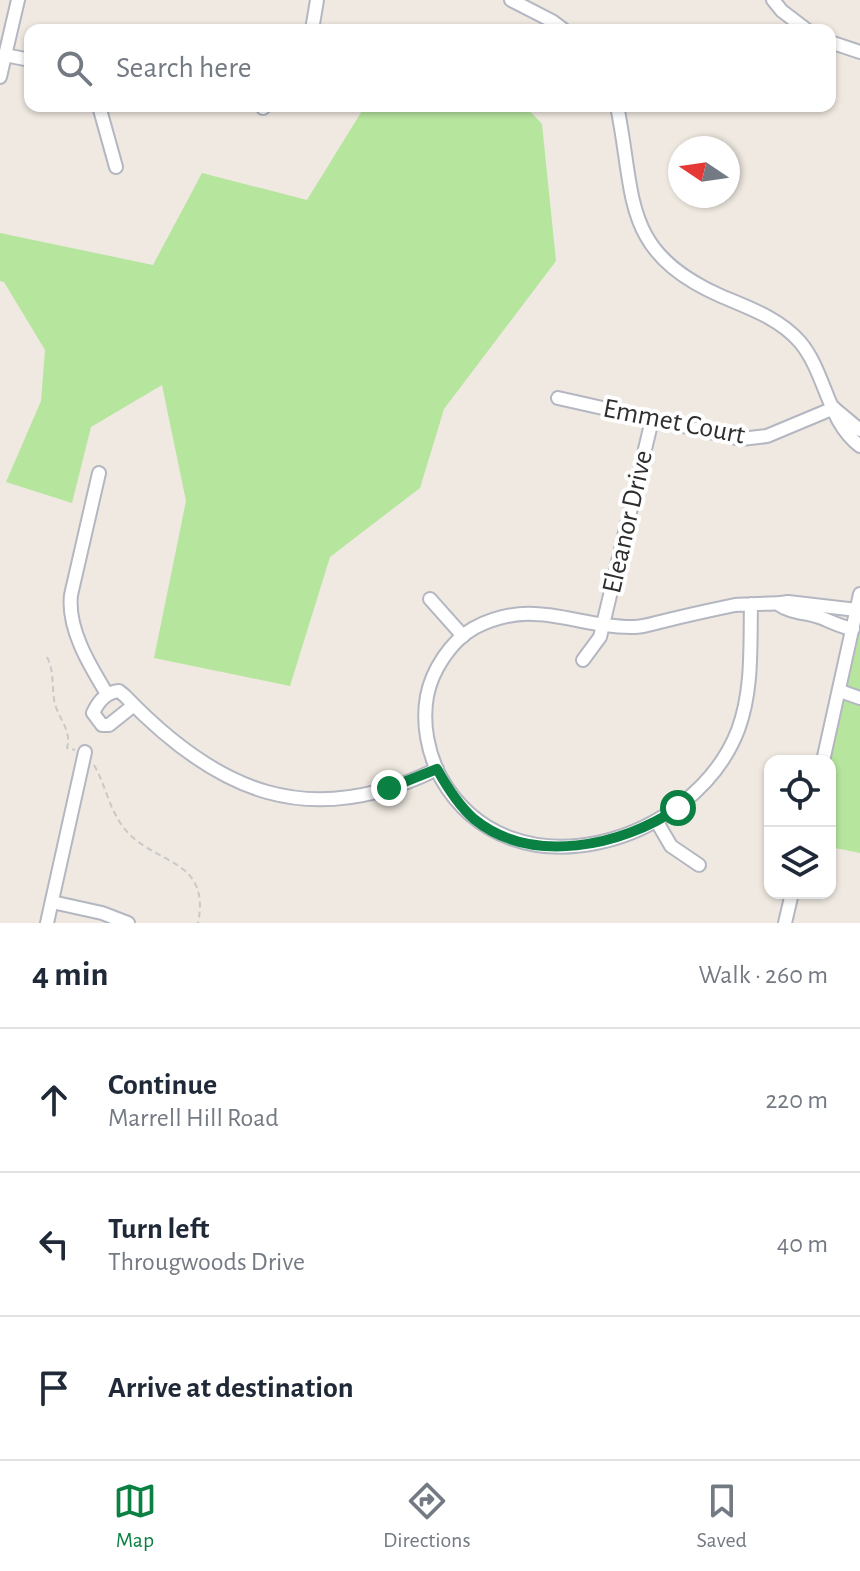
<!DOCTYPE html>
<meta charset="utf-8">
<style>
:root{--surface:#fff;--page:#f2f2f3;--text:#1f2937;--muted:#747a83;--line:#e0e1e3;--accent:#0b8043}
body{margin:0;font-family:"Alegreya Sans",sans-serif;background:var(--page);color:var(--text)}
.controls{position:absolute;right:24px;bottom:24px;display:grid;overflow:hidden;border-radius:16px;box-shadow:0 2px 6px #0004}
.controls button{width:72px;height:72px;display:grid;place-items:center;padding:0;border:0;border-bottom:2px solid var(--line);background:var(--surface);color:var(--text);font:40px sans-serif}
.compass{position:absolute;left:668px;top:136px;width:72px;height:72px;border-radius:50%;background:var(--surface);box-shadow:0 2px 6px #0004;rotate:283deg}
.stop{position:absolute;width:24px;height:24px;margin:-18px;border:6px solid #0b8043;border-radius:50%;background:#fff}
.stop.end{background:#0b8043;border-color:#fff;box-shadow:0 2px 8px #0008}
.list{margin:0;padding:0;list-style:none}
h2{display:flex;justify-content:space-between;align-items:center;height:104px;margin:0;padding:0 32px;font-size:34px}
h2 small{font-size:26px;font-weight:400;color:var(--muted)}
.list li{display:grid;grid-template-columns:52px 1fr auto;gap:24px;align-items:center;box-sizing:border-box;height:144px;padding:0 32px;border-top:2px solid var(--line)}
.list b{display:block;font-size:30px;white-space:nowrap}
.list p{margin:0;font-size:26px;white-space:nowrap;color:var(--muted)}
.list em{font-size:26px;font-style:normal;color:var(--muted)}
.icon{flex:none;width:44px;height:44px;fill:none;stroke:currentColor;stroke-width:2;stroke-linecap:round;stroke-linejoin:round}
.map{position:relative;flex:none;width:860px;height:923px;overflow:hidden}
.search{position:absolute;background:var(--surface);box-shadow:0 2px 6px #0004;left:24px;right:24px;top:24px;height:88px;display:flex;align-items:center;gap:20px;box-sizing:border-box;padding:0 28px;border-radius:16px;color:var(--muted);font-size:30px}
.sheet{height:536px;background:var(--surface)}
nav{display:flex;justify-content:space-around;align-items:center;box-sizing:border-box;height:112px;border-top:2px solid var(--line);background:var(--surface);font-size:22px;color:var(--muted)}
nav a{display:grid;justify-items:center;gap:4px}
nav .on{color:var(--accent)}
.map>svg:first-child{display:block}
.green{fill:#b6e59e}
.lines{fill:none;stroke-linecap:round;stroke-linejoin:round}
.minor-casing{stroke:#b4b7c1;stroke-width:16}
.path{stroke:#c9c9c9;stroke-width:2;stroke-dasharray:6 4;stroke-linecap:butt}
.minor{stroke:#fff;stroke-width:12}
.route{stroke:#0b8043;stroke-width:10}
.labels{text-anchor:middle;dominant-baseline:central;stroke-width:8;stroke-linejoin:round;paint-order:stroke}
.street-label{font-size:28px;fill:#2e2e2e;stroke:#fff}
</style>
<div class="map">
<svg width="860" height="923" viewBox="0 0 860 923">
<rect width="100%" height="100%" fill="#efe9e1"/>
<g class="green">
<path d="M365 106H525L542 124 556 261 444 409 420 488 330 557 290 686 154 658 186 501 162 385 91 427 72 503 6 482 41 401 45 350 4 282 0 281V233L153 265 202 173 307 200Z"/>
<path d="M860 630V853L830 847V762Z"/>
</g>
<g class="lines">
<g class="minor-casing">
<g id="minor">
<path d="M511 0 552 21 564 30"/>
<path d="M773 0 782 11 807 30"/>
<path d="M312 30 317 0"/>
<path d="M830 42 860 52"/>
<path d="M5 55 30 60"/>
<path d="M0 77 18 0"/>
<path d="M99 106 116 167"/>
<path d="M617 106C636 198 620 251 721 296 749 308 779 318 800 342 826 373 827 421 860 446"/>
<path d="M263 108 265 106"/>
<path d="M558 398 741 439 767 436 834 408"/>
<path d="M836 410 860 430"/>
<path d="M99 473 71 595C67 629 90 666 107 694"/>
<path d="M430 599 463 636"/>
<path d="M751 604C750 645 753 690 738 730 694 844 510 900 441 778 428 754 422 724 427 696 432 670 451 641 474 628 535 596 575 628 634 627 644 627 655 623 664 621 688 615 711 610 735 605 753 603 771 605 788 602L857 610"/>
<path d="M778 604C792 614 807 612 822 618 832 622 841 627 853 629"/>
<path d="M583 660 600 637 652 420"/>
<path d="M840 691 860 698"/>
<path d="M134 705 109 725H102L93 713C98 702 106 692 119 691L125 696C217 792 309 832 437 769"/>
<path d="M823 761 860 594"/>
<path d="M657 822 671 846 699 865"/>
<path d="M52 902 102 913 128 923"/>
<path d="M47 923 85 752"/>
<path d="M785 923 792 893"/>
</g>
</g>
<g class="path">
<path d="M47 657C55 672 51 688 55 704 59 719 72 731 67 748L75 750"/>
<path d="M94 765C106 786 109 809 124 828 154 866 211 857 198 923"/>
</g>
<use href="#minor" class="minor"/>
</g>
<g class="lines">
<path class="route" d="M389 788 437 769C447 787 458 805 474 819 532 866 622 846 678 808"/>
</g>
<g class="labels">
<g class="street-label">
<text transform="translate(674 422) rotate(11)">Emmet Court</text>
<text transform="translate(628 522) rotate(-77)">Eleanor Drive</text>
</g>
</g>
</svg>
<div class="controls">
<button><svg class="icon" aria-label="locate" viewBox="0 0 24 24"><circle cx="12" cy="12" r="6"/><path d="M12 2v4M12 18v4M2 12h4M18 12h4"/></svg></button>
<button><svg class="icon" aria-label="layers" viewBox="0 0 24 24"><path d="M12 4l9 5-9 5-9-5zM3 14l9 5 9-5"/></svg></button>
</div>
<svg class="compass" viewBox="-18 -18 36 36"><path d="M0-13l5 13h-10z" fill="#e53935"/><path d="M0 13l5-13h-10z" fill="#747a83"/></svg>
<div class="stop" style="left:678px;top:808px"></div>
<div class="stop end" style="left:389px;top:788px"></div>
<div class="search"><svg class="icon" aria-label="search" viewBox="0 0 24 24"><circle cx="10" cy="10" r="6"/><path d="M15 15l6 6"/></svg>Search here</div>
</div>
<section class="sheet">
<h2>4 min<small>Walk · 260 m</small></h2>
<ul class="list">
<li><svg class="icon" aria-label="ahead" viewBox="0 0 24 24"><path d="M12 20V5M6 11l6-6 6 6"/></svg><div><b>Continue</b><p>Marrell Hill Road</p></div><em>220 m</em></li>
<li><svg class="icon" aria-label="left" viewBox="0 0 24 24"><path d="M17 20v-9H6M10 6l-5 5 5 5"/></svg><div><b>Turn left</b><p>Througwoods Drive</p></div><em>40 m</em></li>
<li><svg class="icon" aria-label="arrive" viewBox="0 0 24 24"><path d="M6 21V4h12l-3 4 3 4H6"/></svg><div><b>Arrive at destination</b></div></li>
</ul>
</section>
<nav>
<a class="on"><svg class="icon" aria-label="map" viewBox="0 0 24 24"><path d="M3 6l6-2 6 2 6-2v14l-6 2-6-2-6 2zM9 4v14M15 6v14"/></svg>Map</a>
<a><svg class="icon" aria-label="directions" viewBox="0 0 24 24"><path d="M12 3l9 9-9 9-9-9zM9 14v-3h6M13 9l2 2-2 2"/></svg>Directions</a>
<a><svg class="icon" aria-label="saved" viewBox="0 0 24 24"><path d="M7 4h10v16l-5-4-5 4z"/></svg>Saved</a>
</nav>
